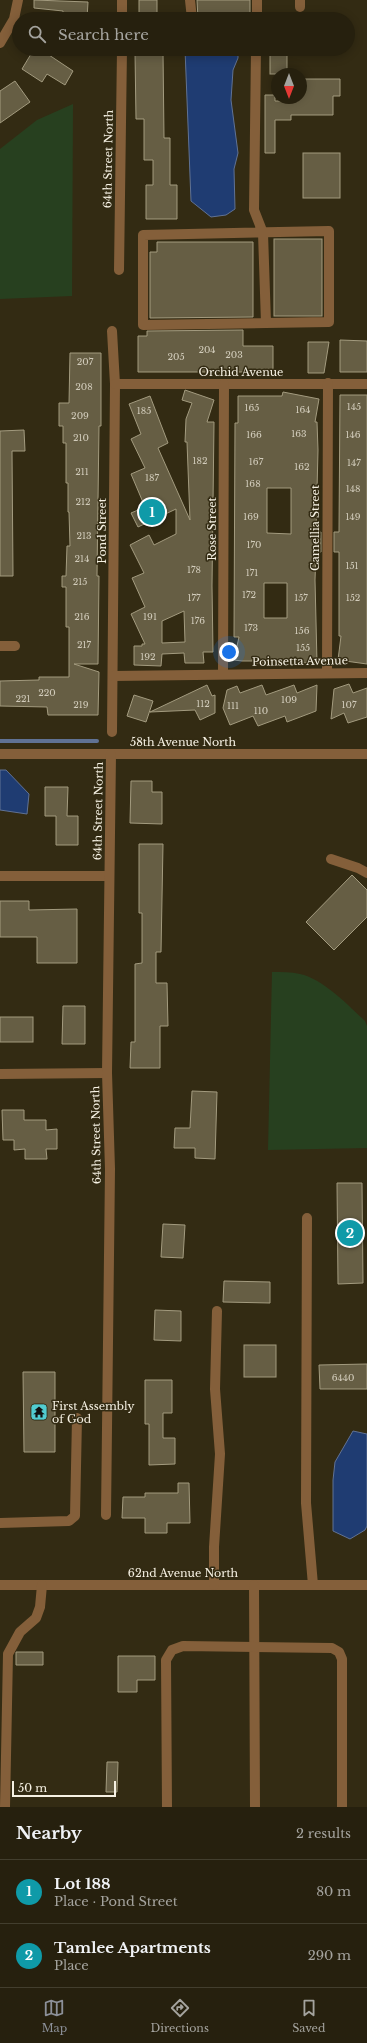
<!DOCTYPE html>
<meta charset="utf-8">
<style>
:root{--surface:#26200e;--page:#322d1c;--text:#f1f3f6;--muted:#a4a39e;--line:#423e2e;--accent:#8c9099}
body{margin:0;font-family:"Libre Baskerville",serif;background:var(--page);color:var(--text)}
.compass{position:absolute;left:271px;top:68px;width:36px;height:36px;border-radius:50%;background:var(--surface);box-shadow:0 2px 10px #0003;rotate:180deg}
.scale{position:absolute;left:12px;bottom:10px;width:104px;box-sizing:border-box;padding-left:4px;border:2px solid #f6f1e3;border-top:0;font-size:11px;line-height:14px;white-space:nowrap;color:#f6f1e3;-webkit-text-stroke:3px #332b13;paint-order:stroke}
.you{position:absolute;left:229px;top:652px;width:14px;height:14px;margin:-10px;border:3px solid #fff;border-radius:50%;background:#1a73e8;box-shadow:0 0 0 6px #1a73e833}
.badge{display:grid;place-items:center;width:26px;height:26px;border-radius:50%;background:var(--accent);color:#fff;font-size:13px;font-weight:700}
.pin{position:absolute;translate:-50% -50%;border:2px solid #fff;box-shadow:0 1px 4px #0006}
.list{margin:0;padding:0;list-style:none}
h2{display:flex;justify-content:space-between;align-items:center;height:52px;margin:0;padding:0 16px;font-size:17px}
h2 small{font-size:13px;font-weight:400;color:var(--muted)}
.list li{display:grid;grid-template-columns:26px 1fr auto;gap:12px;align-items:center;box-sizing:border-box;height:64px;padding:0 16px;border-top:1px solid var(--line)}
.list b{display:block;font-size:15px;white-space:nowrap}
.list p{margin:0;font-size:13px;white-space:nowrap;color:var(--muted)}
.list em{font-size:13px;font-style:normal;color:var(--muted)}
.icon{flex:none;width:22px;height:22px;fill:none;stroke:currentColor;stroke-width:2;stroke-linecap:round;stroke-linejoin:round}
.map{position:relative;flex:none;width:367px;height:1807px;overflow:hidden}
.search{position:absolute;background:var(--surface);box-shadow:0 2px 10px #0003;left:12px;right:12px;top:12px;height:44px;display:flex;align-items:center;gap:10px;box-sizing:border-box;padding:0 14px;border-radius:22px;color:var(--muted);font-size:15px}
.sheet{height:180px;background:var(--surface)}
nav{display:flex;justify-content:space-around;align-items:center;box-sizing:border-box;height:56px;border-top:1px solid var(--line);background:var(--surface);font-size:11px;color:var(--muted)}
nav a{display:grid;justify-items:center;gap:2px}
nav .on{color:var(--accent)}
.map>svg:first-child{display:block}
.green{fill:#27401f}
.water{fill:#1f3c72;stroke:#607294}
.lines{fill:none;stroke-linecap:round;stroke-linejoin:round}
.stream{stroke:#607294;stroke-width:4}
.building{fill:#665e44;stroke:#a39b7f;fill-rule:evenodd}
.minor{stroke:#845f3a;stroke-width:10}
.labels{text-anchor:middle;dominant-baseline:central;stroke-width:3;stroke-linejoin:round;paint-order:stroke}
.number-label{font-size:9px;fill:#d2ccbb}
.street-label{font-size:11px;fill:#f6f1e3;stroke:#332b13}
.poi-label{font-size:11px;fill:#f6f1e3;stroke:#332b13;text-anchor:start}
</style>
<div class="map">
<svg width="367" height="1807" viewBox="0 0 367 1807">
<rect width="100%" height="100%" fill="#332b13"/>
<g class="green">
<path d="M73 104 72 296 0 299V149L37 120Z"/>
<path d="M272 972C281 972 291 972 300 974 323 979 348 1005 365 1021L367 1026V1148L268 1150Z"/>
</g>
<g class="water">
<path d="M185 49H238V58L233 70 231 100 238 153 234 169 235 209 226 215 211 217 191 201Z"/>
<path d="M0 770H6L29 794 27 814 0 810Z"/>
<path d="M353 1431 367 1434V1526L365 1530 350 1539 333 1531V1480L335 1462Z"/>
</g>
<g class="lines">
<path class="stream" d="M0 741H97"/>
</g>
<g class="building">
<path d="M34 0 88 2 87 19H63V11L34 8Z"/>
<rect x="139" y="0" width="18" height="19"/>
<path d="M197 0H250V19H198Z"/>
<path d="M34 49H40L73 71 65 85 47 74 42 82 22 69Z"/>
<rect x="270" y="49" width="17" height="25"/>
<path d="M135 52H163L164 138H170V185H177V219H146V185H153V160H144V119H136Z"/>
<path d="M301 79H340V96H333V115H291V120H275V153H265V95H275V101H298V98H301Z"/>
<path d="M15 81 30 102 0 123V91Z"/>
<rect x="303" y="153" width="37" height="45"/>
<rect x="274" y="239" width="48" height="77"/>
<path d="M157 242H253V317L150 318V252H157Z"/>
<path d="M243 330V346H273V372H138V336H147V331Z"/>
<path d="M340 340 367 341V372H340Z"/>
<path d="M308 342H329L324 373H308Z"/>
<path d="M70 353H101V426H99L97 576H99L98 664H74L99 672 98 715H48L47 707 0 706V681L39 680V677H69V627H66V587H62V576H66L67 546H70L69 512H68V483H66V443H63V426H59V403H69Z"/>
<path d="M185 390 214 400 207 422H214L212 586 213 652H203L204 663H185L184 653 162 654 161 666 134 665V646H142V644H145L131 614 145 607 132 578 144 573 130 545 149 535 154 545 176 534V509L138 527 131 513 145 507 131 474 145 468 131 439 141 434 129 404 150 396 168 443 158 448 190 520 187 442H185L186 419 192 403 182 400ZM184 611 185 642 162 643V621Z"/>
<path d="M283 392 319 399 315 422H317L318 450 316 531 321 532V552H316L315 580 317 663H256L260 661H242L234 660 239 637H234L235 423H238V396H282ZM267 488H291V534L267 533ZM264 583H287V618H264Z"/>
<path d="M340 395H367V664L338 660 341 636H339V552H334V532H339Z"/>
<path d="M24 430 25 451H12L13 576H0V431Z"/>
<path d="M349 684 353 693 367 688V717L348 723 344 713 331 719 334 689Z"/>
<path d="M207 685 212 696 215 695V713L200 720 195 710 150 712Z"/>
<path d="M262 685 266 695 294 685 297 693 317 685 316 711 287 722 285 716 258 726 253 716 230 725 223 708 227 690 237 686 240 693Z"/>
<path d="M134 695 153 701 146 722 127 716Z"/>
<path d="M131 781H152V792H162V824L130 823Z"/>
<path d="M45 787H68L67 816H78V845H56V816H45Z"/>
<path d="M139 844H163L161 952H156V983H167L168 1026H160V1068H130L131 1042H135V964L142 963V913H139Z"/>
<path d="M352 875 367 890V917L334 950 306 922Z"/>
<path d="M0 901H29V910L77 909V963H37V937H0Z"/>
<path d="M63 1006H85V1044H62Z"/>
<rect x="0" y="1017" width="33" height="25"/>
<path d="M192 1091 217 1092 215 1159 195 1158V1148H174L175 1128H190Z"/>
<path d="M2 1110H24V1120H46V1130L57 1129V1149H46L47 1159H25V1149L14 1150V1140H3Z"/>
<path d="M337 1183H362L363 1283 338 1284Z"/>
<path d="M163 1224 185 1225 183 1258 161 1257Z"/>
<path d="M224 1281 270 1282V1303L223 1302Z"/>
<path d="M155 1310 181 1311V1341L154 1340Z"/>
<rect x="244" y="1345" width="32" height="32"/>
<path d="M367 1364V1389H320L319 1365Z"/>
<path d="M23 1372H55V1452H24Z"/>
<path d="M145 1380H172V1413H163V1438H175V1464L149 1465V1424H145Z"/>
<path d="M178 1483H189L190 1523H167V1533H145V1518H122L123 1497H145V1493H178Z"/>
<path d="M43 1652V1665H16V1652Z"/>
<path d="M118 1656H155V1680H137V1692H118Z"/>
<path d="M107 1762H118L117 1792H106Z"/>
</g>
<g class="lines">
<g class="minor">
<path d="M190 0 192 19"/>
<path d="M300 7V0"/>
<path d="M122 19V0"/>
<path d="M257 19V0"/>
<path d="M0 43 14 19 18 0"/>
<path d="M256 49 254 210 263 233 266 323 329 322V231L143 235V325L266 323"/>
<path d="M119 270 122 49"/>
<path d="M112 331 115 384 112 732"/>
<path d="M115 384H367"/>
<path d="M0 646H15"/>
<path d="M327 673 328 383"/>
<path d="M223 674 224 384"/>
<path d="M113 676 367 673"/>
<path d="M0 754H367"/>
<path d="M331 859 358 868 367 873"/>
<path d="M0 876H109"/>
<path d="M0 1074 107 1073"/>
<path d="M307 1218 306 1503 313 1585"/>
<path d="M106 1515 110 1169 107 1073 111 754"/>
<path d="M0 1523 69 1521 75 1516 77 1418"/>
<path d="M0 1585H367"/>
<path d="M214 1585V1547L220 1454 215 1389 217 1311"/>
<path d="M254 1585 255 1807"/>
<path d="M5 1807 8 1654 20 1632 36 1618 40 1607 42 1585"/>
<path d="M167 1807 166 1660 172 1650 183 1646 332 1648 339 1652 342 1659V1807"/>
</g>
</g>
<defs>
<g id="temple-square" transform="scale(0.9)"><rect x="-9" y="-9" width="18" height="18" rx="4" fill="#51ccd1" stroke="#332b13"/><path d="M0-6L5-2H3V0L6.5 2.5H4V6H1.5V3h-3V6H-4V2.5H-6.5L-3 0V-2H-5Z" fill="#111"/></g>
</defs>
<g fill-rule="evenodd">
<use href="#temple-square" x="39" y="1412"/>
</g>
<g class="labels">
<g class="number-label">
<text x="207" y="349">204</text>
<text x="234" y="354">203</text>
<text x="176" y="356">205</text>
<text x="85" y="361">207</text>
<text x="84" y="386">208</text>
<text x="354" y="406">145</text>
<text x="252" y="407">165</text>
<text x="303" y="409">164</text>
<text x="144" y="410">185</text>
<text x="80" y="415">209</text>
<text x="299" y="433">163</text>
<text x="254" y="434">166</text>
<text x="353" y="434">146</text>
<text x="81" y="437">210</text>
<text x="200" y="460">182</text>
<text x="256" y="461">167</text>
<text x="354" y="462">147</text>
<text x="302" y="466">162</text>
<text x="82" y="471">211</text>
<text x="152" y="477">187</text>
<text x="253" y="483">168</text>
<text x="353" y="488">148</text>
<text x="83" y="501">212</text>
<text x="251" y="516">169</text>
<text x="353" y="516">149</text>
<text x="84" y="535">213</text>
<text x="254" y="544">170</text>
<text x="82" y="558">214</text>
<text x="352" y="565">151</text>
<text x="194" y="569">178</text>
<text x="252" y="572">171</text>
<text x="80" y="581">215</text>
<text x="249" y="594">172</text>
<text x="194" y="597">177</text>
<text x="301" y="597">157</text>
<text x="353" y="597">152</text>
<text x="82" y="616">216</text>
<text x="150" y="616">191</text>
<text x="198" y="620">176</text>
<text x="251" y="627">173</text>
<text x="302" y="630">156</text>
<text x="84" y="644">217</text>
<text x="303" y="647">155</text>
<text x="148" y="656">192</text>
<text x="47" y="692">220</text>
<text x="23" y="698">221</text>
<text x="289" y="699">109</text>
<text x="203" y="703">112</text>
<text x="81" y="704">219</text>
<text x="349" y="704">107</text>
<text x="233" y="705">111</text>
<text x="261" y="710">110</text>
<text x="343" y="1377">6440</text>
</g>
<g class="street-label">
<text transform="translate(108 159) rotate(-89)">64th Street North</text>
<text x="241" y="372">Orchid Avenue</text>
<text transform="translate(315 528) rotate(-90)">Camellia Street</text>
<text transform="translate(212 529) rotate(-90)">Rose Street</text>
<text transform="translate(102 531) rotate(-90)">Pond Street</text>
<text transform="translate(300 661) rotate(-1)">Poinsetta Avenue</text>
<text x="183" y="742">58th Avenue North</text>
<text transform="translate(98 811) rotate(-89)">64th Street North</text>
<text transform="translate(96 1135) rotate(-91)">64th Street North</text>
<text x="183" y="1573">62nd Avenue North</text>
</g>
<g class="poi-label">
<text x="52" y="1406">First Assembly<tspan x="52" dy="13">of God</tspan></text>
</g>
</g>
</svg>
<svg class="compass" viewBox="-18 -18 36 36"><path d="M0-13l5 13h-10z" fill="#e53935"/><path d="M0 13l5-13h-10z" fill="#a4a39e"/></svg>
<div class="scale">50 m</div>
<div class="you"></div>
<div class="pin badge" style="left:152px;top:512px;background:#0f9aa8">1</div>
<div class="pin badge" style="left:350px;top:1233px;background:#0f9aa8">2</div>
<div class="search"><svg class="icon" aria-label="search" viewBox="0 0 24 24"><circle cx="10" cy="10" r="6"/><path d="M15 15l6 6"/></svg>Search here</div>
</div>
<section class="sheet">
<h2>Nearby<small>2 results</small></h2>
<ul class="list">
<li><span class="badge" style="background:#0f9aa8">1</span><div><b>Lot 188</b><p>Place · Pond Street</p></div><em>80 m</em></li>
<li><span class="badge" style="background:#0f9aa8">2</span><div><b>Tamlee Apartments</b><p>Place</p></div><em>290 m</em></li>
</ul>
</section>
<nav>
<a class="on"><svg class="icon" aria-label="map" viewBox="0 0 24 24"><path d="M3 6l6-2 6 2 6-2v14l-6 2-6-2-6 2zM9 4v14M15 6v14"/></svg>Map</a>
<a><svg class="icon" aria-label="directions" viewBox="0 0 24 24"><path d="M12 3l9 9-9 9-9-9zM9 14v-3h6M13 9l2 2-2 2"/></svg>Directions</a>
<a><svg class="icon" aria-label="saved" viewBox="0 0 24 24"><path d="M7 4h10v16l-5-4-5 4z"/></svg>Saved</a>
</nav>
